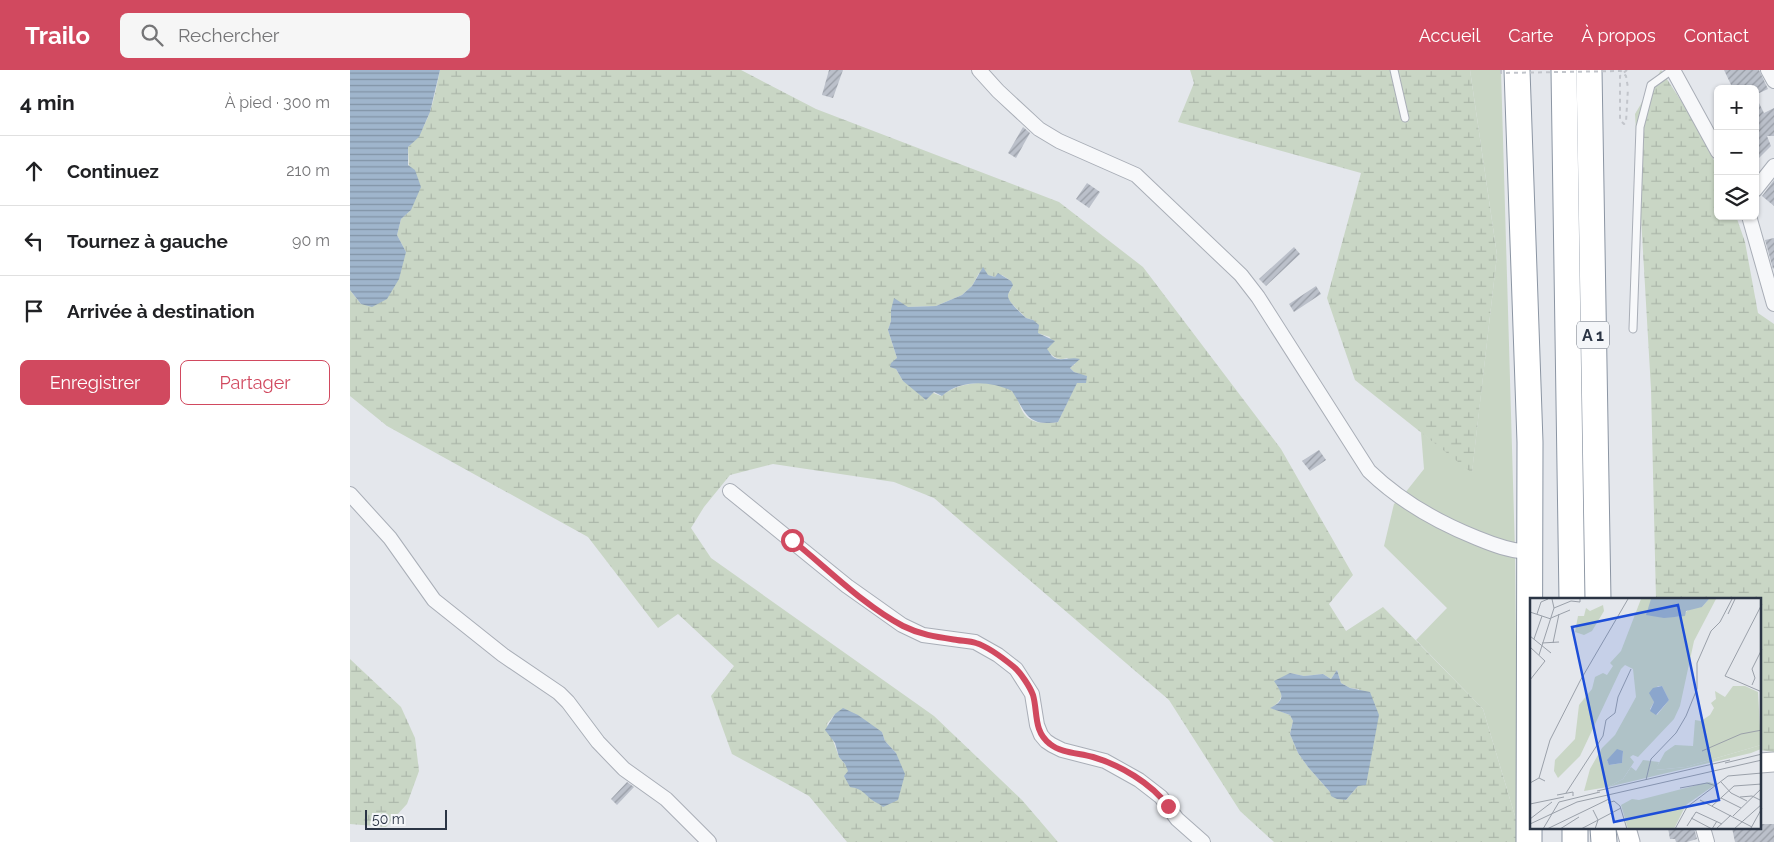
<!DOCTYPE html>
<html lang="fr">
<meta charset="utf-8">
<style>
:root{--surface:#fff;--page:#f6f6f6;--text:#202124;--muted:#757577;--line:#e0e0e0;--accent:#d1495f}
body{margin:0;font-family:Raleway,sans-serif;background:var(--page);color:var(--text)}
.controls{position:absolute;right:15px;top:15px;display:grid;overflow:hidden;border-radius:8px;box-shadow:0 1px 4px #0004}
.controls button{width:45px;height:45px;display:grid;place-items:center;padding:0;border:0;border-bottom:1px solid var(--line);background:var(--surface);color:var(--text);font:25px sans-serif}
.scale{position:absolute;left:15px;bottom:12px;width:82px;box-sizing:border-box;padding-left:5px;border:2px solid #2b3545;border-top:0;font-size:14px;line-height:18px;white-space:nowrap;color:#2b3545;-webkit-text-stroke:4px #f4f6f9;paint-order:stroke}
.stop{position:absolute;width:15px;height:15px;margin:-11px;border:4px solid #d1495f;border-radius:50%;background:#fff}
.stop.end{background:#d1495f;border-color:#fff;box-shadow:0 1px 5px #0008}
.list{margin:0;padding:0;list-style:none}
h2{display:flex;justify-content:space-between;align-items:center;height:65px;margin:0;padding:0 20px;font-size:21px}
h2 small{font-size:16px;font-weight:400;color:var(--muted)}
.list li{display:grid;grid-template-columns:32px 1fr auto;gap:15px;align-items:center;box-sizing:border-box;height:70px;padding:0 20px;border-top:1px solid var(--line)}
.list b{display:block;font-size:19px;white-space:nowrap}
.list em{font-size:16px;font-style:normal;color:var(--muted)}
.actions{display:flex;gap:10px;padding:15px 20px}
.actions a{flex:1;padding:11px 0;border:1px solid var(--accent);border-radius:8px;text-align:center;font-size:18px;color:var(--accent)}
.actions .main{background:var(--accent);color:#fff}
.icon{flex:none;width:28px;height:28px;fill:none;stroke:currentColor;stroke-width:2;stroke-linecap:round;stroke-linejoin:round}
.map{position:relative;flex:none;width:1424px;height:772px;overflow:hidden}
header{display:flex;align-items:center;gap:30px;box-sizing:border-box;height:70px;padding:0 25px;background:var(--accent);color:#fff}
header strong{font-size:24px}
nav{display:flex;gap:28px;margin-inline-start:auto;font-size:18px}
.search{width:350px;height:45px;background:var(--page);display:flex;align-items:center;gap:12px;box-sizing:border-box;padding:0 18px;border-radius:8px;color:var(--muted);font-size:19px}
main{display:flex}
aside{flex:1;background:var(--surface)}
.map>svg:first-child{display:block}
.green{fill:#c9d6c5}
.wetland{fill:url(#wetland-marsh);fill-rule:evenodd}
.water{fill:url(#water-rules)}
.building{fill:url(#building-hatch)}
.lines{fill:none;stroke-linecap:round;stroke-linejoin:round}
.lane-casing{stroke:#a9aeb7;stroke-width:9}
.street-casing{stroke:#a9aeb7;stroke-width:16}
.secondary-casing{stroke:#a9aeb7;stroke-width:21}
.highway-casing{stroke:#8b95a3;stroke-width:27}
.path{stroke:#c2c5cb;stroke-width:2;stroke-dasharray:4 4;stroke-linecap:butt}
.lane{stroke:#f7f8fa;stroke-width:7}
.street{stroke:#f7f8fa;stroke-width:14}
.secondary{stroke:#fff;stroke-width:19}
.highway{stroke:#fff;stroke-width:25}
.path-bridge{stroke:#c2c5cb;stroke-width:2;stroke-dasharray:4 4;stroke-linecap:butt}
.route{stroke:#d1495f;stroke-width:6}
.labels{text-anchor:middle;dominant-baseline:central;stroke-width:4.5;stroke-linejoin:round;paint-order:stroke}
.shield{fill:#f4f6f9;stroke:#676f7b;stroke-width:1}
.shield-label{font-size:16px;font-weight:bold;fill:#2b3545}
.inset-road{fill:none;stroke:#9aa0a9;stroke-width:1}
.view{fill:#1d4ed8;fill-opacity:0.15;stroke:#1d4ed8;stroke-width:2.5}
.inset-edge{fill:none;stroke:#2b3545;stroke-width:2.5}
</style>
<header>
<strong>Trailo</strong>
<div class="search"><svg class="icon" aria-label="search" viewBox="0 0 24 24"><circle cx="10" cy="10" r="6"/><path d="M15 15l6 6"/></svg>Rechercher</div>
<nav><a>Accueil</a><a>Carte</a><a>À propos</a><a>Contact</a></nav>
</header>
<main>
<aside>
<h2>4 min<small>À pied · 300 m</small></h2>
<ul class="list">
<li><svg class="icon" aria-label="ahead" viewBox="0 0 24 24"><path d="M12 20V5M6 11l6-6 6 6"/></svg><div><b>Continuez</b></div><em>210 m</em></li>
<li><svg class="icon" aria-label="left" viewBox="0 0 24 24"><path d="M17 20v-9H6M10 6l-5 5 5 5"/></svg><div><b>Tournez à gauche</b></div><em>90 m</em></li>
<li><svg class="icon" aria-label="arrive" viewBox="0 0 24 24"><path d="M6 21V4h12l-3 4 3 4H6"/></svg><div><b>Arrivée à destination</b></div></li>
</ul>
<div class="actions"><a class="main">Enregistrer</a><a>Partager</a></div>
</aside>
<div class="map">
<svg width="1424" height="772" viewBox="0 0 1424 772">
<defs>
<pattern id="wetland-marsh" width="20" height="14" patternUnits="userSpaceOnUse" patternTransform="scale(1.25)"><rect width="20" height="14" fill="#c9d6c5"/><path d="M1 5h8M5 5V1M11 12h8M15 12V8" fill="none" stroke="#adb8ab"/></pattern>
<pattern id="water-rules" width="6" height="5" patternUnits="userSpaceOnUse" patternTransform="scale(1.25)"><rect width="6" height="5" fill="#9fb5cc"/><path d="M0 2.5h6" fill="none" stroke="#8294a7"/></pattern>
<pattern id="building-hatch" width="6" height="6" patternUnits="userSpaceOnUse" patternTransform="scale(1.25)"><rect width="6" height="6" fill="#bbc0ca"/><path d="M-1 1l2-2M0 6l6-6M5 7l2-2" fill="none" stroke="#989da6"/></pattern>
</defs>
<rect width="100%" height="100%" fill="#e4e7ec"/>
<path class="green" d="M1120 0H1151L1165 481 1168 756 1133 639 1066 570 1097 538 1034 476 1044 434 1051 428 1074 399 1071 362 1122 402 1147 185Z"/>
<g class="wetland">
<path d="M90 0H391L466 39 709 132 793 197 931 379 1003 505 979 534 996 561 1033 537 1133 639 1168 756 1167 772H924L890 741 819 630 584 428 544 412 423 394 380 405 354 437 341 458 361 488 584 646 672 730 708 772H497L459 726 382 684 361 626 384 596 328 544 308 558 238 467 37 356 0 326V220L11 234 56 182 47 165 51 149 61 140 58 77C80 57 84 28 90 0ZM629 203 645 207 652 205 661 211C661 214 662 217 661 219 659 225 658 220 658 227 658 232 672 243 676 248L683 250 687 263 700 267 696 280C704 286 706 291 717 288L725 294 720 298 724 302 730 304 736 312H727L708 352C698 354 682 354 675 345 669 338 669 327 662 321 645 307 607 312 591 326L553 311 546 299 547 288 538 260 541 251 558 237 586 236 612 225 622 216ZM987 600 991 613 1000 618 1009 619 1008 716 996 730 980 722 958 697 948 683 940 664 943 651 940 645 921 638C928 633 931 631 932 622L927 616 940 603 954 606 973 604 981 609ZM485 644 532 662 535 671 546 683 530 733 522 730 516 723 508 718 495 694 489 687 477 654Z"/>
<path d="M840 0H1120L1147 185 1122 403 1005 310 977 228 1011 103 828 52 844 13Z"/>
<path d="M1311 0 1339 43 1368 98V146H1386L1395 172 1408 243 1424 254V682L1410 680V530L1306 529 1301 319 1285 44Z"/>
<path d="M0 589 51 637 65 668 69 701 57 734 36 757 0 754Z"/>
</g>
<g class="water">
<path d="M0 0H90L80 42 69 67 58 77V95L65 100 71 117 61 140 51 149 47 165 56 182 49 209 37 229 22 237 11 234 0 220Z"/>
<path d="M633 197 638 205 645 207 648 203 661 211 663 215C661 219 658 223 658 226 658 232 671 243 676 248L683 250 689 255 688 263 705 271 697 279C699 281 700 284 702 286 709 293 720 286 730 289L720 298 724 302 737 306 736 313H727L708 352C677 357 676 343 662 321 641 311 610 309 592 326L584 322 576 330 553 311 546 299 540 297 541 293 547 288 538 260 541 251V240L544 228 558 237 586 236 612 225 622 216Z"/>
<path d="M987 600 991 613 1000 618 1020 622 1029 645 1016 715 1008 716 996 730 987 729 981 726 980 722 958 697 948 683 940 664 943 651 940 645 920 638C937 630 932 623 924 611L940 603 954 606 973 604 981 609Z"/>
<path d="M493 638 508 645 532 662 535 671 546 683 555 704 548 730 533 737C529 733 526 733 522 730 513 723 513 719 500 717L494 706 498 701 495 694 489 687 485 673 475 660 485 644Z"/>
</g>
<g class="building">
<path d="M479 0H493L483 28 472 25Z"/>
<path d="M1374 0H1409L1418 19 1405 25 1414 43 1424 38V66H1417L1421 76 1405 92V19H1383Z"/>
<path d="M673 57 680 63 666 88 658 83Z"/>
<path d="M1424 110V136L1412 126Z"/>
<path d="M737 113 750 122 739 138 726 129Z"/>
<path d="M1424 168V198L1423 199 1415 170Z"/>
<path d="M944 177 950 184 916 216 909 209Z"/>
<path d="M966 216 971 224 944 242 939 234Z"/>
<path d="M969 380 976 390 960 401 952 391Z"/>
<path d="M277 712 284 717 267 735 261 729Z"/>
<path d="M1410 754H1424V772H1385L1382 758H1410Z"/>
<path d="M1318 758H1344L1347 769 1337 772H1326L1325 769H1320Z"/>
</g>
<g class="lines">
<g class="lane-casing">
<g id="lane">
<path d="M1044 0 1055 48"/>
<path d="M1283 259 1290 57 1301 15 1322 0"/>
</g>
</g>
<g class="street-casing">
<g id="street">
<path d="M629 0 648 21 689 59 709 71 786 105 891 205 908 227 1019 401C1050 431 1087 452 1127 468 1144 475 1160 481 1178 482"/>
<path d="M1323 0 1368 82"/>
<path d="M1418 0 1424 11"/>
<path d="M1405 120 1424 96"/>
<path d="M1399 146 1424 234"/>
<path d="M380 421 497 516 552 555 573 565 625 572 648 585 666 599 682 624 687 655 691 665 696 671 702 675 712 680 755 691 789 710 811 727 827 749 853 772"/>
<path d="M0 424 40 468 84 530 153 585 209 623 218 632 248 672 274 699 316 729 359 772"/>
<path d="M1353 758 1357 772"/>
</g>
</g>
<g class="secondary-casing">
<g id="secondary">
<path d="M1410 693 1424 692"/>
<path d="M1276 758 1280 772"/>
</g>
</g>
<g class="highway-casing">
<g id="highway">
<path d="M1167 0 1180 372 1179 772"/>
<path d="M1214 0 1222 530"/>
<path d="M1239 0 1248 530"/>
<path d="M1225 758V772"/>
<path d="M1253 758 1254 772"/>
</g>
</g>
<path class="path" d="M1277 0 1270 6V50L1274 54 1276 52 1278 18"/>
<use href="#lane" class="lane"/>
<use href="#street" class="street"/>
<use href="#secondary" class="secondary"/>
<use href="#highway" class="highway"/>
<path class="path-bridge" d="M1151 0V3L1271 1 1276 6 1278 18"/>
</g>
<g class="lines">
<path class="route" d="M442 470C477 498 513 535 553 556 571 565 587 567 607 570 613 571 620 571 626 573 639 577 653 588 664 597 671 603 680 617 683 625 688 642 683 661 700 674 711 683 729 683 743 687 770 695 801 713 818 736"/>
</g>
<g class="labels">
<rect class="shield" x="1227" y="251.5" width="32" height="27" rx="4"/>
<g class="shield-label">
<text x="1243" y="265">A 1</text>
</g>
</g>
<g transform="translate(1180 528)">
<rect width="231" height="231" fill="#e4e7ec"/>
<path d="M231 147V151L221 155 78 189 93 181 101 169 106 173 113 162 129 164 126 172 156 169Z" fill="#c9d6c5"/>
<path d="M111 1H121V9L130 19H150L162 9H172L179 1H186L164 43 150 108 144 121 108 159 103 157 100 159 104 164 93 181 78 189 54 193 60 171 72 150 85 137 106 99 103 71 95 67 91 71 50 158 28 180 24 173 25 162 45 141 49 107 62 91 65 79 73 75 77 77 83 68 80 65 91 53ZM128 88H132L139 102 127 117 120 111 124 104 121 96ZM87 152 93 155 92 165 80 167 77 163ZM73 7 74 13 62 33 54 37 45 34 48 18H54L56 10 60 13ZM203 88H215L228 94 231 147 156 169 125 172 135 154 145 147 163 148 165 122 171 123 180 117 184 110 181 105 186 101 185 93 195 99ZM179 184 186 186 156 207 144 231H98L91 207 102 201 109 202Z" fill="#c9d6c5" fill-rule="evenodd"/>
<path d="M121 1H179L172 9 156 13 155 18 134 20 116 17ZM132 88 139 102 126 117 120 113 124 104 119 95 123 90ZM87 151 93 153 92 165 79 167 77 162Z" fill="#9fb5cc"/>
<path class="inset-road" d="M232 6 195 78 232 94M24 10 41 3 50 4V1M0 14 21 21M7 16 11 4 18 1M198 16 205 1M21 20 40 12M0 38 21 55M4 41 12 18M12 45 29 44M23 45 29 16M0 49 15 63 0 82M9 57 24 10 22 1M222 87 225 80 222 71 232 51M172 153 211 136 232 132M195 165 232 156M9 180 20 142 50 83 98 1M116 182 121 161 146 135 156 118 167 91V65L181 33 190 24 202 1M191 184 201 195 217 203M0 185 9 180 15 183M150 190 177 185 186 188M67 193 200 162M36 195 73 138 76 122 85 115 88 99 101 71M27 197 43 194V198M210 199 222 198 232 203M191 200 211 210M170 202 222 229M78 205 84 203 90 208 97 231M0 206 34 199M182 208 204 188 232 186M63 212 68 222 65 231M203 218 232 190M161 220 165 222 182 231 187 223M0 221 22 204M0 226 47 204 232 162M157 228 166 214 192 226M221 230 232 210M13 231 29 204 70 194M17 231 79 201M30 231 49 219M51 231 91 210M145 231 157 209 198 178 232 175M186 231 201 217M204 231 232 206"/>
<path class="view" d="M148 7 189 202 84 224 42 29Z"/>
<rect width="231" height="231" class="inset-edge"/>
</g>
</svg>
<div class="controls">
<button>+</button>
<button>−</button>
<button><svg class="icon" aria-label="layers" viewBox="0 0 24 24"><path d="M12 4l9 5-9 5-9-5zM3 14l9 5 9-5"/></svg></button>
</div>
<div class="scale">50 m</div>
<div class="stop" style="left:442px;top:470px"></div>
<div class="stop end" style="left:818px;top:736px"></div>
</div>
</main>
